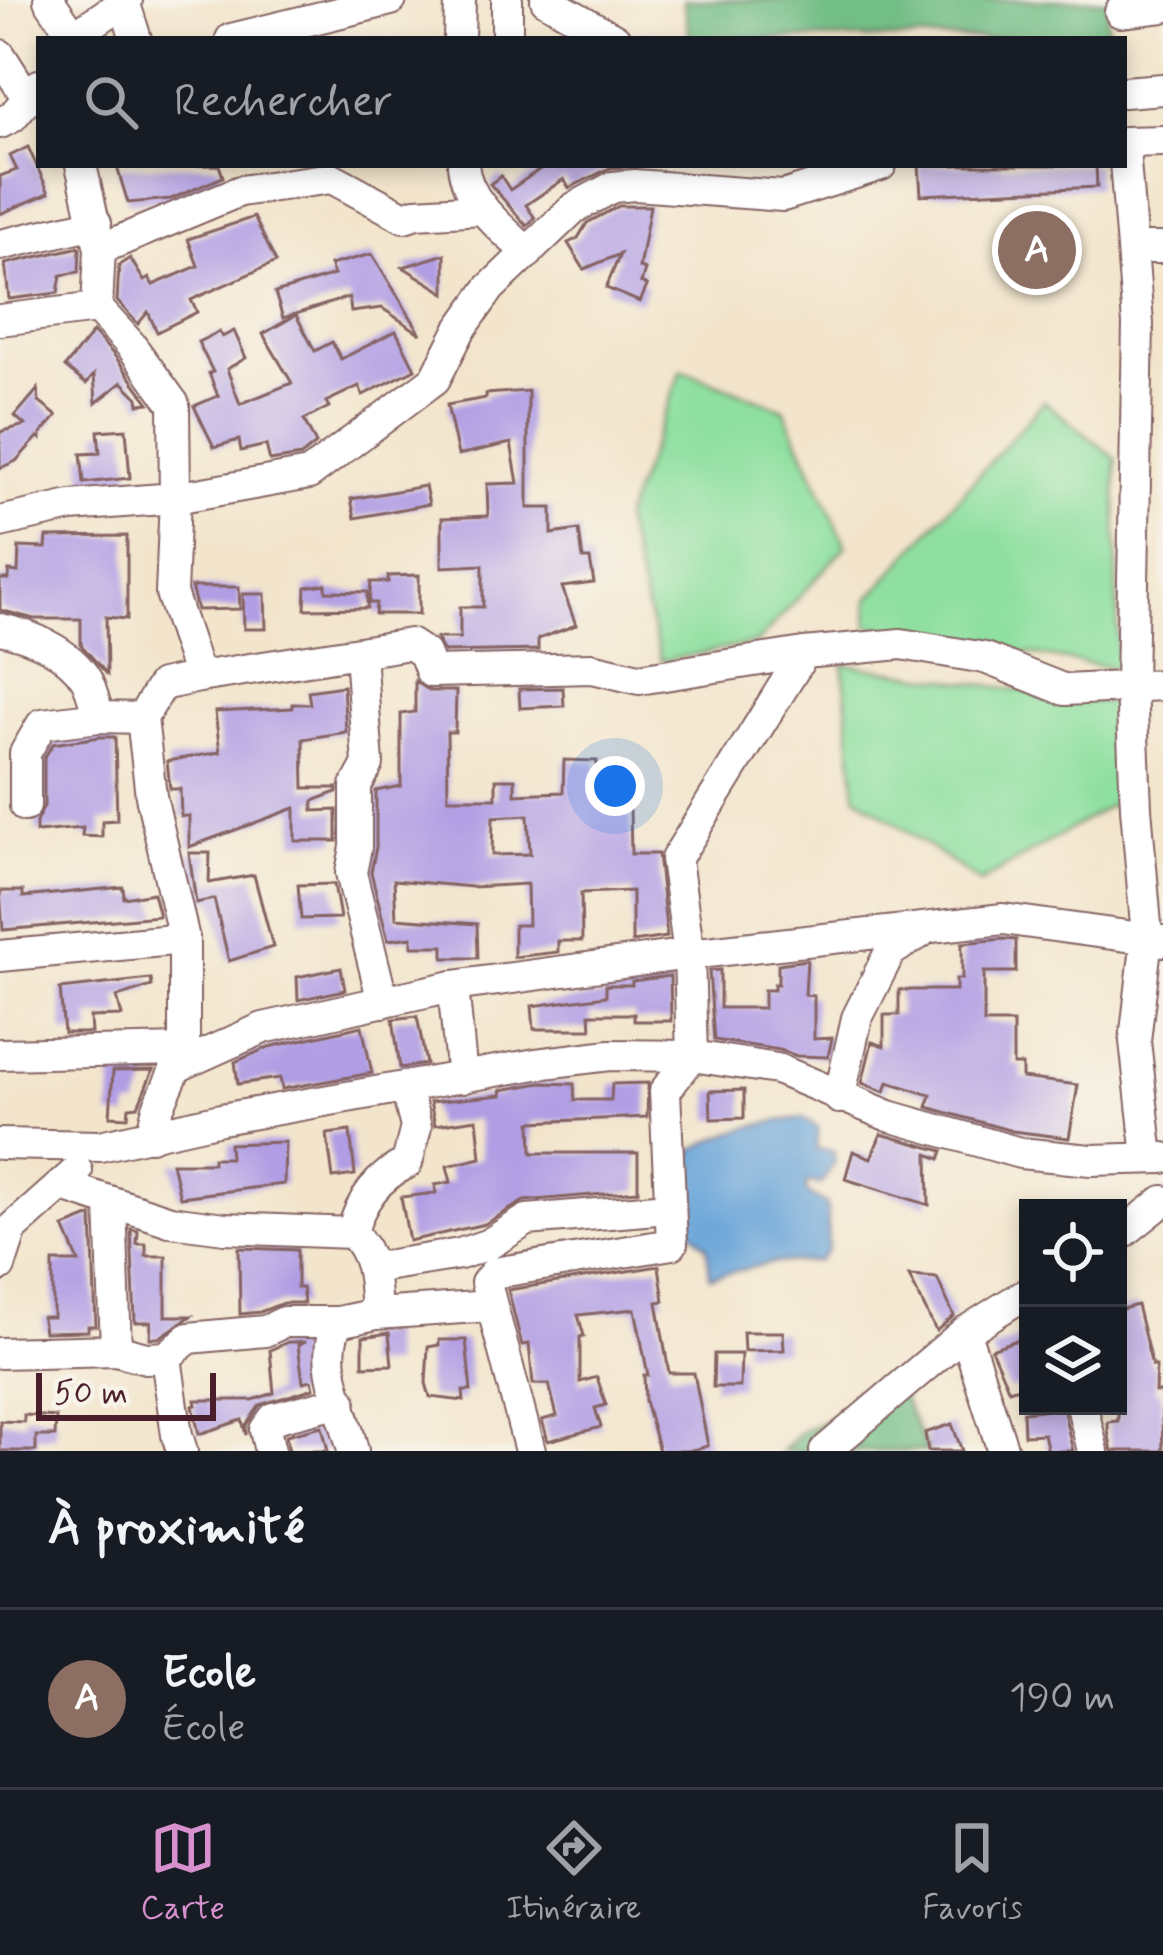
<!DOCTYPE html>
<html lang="fr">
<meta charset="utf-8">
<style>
:root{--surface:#171b24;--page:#20242c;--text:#f1f3f6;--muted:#9ea1a6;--line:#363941;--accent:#d690ce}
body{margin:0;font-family:Mynerve,sans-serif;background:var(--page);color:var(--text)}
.controls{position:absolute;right:36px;bottom:36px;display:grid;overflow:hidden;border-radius:0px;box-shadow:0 6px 18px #0003}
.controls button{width:108px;height:108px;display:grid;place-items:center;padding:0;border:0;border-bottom:3px solid var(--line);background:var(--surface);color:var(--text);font:60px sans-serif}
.scale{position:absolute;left:36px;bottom:30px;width:180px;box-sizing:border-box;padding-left:12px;border:6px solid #4a1f2b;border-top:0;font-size:33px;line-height:42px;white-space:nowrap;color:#4a1f2b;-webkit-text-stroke:9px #f7f3e8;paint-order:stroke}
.you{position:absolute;left:615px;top:786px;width:42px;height:42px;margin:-30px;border:9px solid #fff;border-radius:50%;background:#1a73e8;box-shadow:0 0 0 18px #1a73e833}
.badge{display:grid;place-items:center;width:78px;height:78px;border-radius:50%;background:var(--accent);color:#fff;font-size:39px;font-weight:700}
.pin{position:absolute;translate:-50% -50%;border:6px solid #fff;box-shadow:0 3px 12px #0006}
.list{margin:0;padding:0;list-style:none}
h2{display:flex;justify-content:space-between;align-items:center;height:156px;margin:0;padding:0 48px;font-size:51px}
h2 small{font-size:39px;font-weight:400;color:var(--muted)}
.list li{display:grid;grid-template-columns:78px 1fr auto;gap:36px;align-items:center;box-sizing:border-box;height:180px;padding:0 48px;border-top:3px solid var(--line)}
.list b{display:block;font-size:45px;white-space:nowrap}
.list p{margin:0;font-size:39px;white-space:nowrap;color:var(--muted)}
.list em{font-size:39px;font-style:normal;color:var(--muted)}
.icon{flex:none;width:66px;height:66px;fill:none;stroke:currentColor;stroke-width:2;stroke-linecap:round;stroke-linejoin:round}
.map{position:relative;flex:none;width:1163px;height:1451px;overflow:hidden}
.search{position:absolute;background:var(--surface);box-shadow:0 6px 18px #0003;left:36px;right:36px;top:36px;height:132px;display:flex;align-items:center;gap:30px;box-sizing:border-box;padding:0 42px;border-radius:0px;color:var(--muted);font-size:45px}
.sheet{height:336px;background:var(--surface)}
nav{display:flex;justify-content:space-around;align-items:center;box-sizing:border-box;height:168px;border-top:3px solid var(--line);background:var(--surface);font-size:33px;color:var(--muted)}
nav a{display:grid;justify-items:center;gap:6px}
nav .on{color:var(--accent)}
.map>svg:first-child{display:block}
.green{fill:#8fe0a0;stroke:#6c8066;stroke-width:3}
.forest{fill:#73be86;stroke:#5e6e58;stroke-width:3}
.water{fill:#69a4d9;stroke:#5a6282;stroke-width:3}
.building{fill:#b19de4;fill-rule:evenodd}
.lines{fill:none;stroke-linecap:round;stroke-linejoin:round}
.minor-casing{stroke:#856463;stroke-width:34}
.minor{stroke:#fff;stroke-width:30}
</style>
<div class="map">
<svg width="1163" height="1451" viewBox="0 0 1163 1451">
<rect width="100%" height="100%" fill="#f7f3e8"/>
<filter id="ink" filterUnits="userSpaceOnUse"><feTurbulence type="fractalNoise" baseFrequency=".00833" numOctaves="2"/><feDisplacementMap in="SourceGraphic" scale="24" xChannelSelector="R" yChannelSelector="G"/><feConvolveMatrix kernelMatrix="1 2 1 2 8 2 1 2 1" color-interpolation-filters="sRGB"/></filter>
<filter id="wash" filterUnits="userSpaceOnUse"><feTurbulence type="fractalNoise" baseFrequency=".004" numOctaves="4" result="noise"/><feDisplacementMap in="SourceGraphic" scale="48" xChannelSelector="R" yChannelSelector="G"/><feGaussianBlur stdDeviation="2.7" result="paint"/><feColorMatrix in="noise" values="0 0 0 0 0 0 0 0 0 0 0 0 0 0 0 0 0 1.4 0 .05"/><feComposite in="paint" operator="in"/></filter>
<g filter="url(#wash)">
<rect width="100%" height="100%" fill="#f3e5cc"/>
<g class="green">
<path d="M682 370 784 409 846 546 757 643 661 661 623 520Z"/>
<path d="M1044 401 1116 459 1118 669 868 626V600Z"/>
<path d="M843 664 1114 704 1119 800 980 883 856 795Z"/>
</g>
<g class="forest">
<path d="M683 0H1107L1108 39H690Z"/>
<path d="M898 1388 927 1451H782L802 1431Z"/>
</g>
<path class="water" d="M803 1118 818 1127 816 1149 833 1151 835 1162 821 1184 806 1182 807 1193 827 1205 828 1249 818 1261 772 1263 710 1277 707 1247 676 1214 672 1165C706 1136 759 1122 803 1118Z"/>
<g id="blocks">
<g class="building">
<path d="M28 147 49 193 0 214V176L17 170 10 156Z"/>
<path d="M219 165 223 177 171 199 128 203 117 167Z"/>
<path d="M546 165H653L610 168 569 188 564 179 526 205 535 218 527 226 490 184 501 176 510 190Z"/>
<path d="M919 165H1096L1097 187 921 195Z"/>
<path d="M619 206H650L639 268 645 270 641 283 647 286 640 302 606 288 620 254 584 269 568 243 578 238 587 223Z"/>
<path d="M254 217 276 262 191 300 197 312 157 332 148 312 138 324 117 301 119 265 130 258 144 281 149 278 153 285 198 266 188 239Z"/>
<path d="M80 247 79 272 61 275 58 293 9 299 5 264Z"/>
<path d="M372 254 421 334 382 308 351 312 349 297 283 318 275 293 334 275 330 265Z"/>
<path d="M445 254V293L403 267Z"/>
<path d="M296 315 315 351 332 342 341 359 396 331 415 369 363 395 359 386 326 402 329 407 304 420 316 444 301 456 270 461 266 445 241 451 239 440 214 447 194 406 218 396 209 373 213 372 198 342 219 332 222 337 234 331 246 358 227 369 240 404 292 383 263 334Z"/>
<path d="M93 332 115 356 149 403 139 404 138 398 122 382 96 403 94 375 86 384 65 367Z"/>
<path d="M38 389 39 402 57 416 41 434V439L38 437 16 461 0 468V432L25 425 15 416Z"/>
<path d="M528 391V508H552V534L579 530 583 559H590L594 583 562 587 576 625 538 639V650L444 652 436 638H460V607H483V565L442 567V518L488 516 487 484 518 483 511 443 458 455 447 405 486 398V394Z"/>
<path d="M126 429 130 478 84 483 81 454 100 453 98 431Z"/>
<path d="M425 486 429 504 355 518 351 499Z"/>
<path d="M127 536V619L106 617 107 674 81 645V619H34L0 610V579H8L9 571 18 572 19 547 46 548 47 537Z"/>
<path d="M419 575V614H375L376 603H369L371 582H388V576Z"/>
<path d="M326 584V591L367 592V608L305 609 306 587Z"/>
<path d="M191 587H239L240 609 197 610Z"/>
<path d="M243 594H265L266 629H244Z"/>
<path d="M415 681 430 691H456L455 732H447L448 798H496V779H515V794L563 792 564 760 597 761 596 795H612L611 809 630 808 631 854H658L667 937 632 942V891L581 893 582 941H558V952L514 957V925H528L527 884 472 887 394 880 396 918 477 924 478 958H444V946H412V937L388 940 371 872 376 847V791L401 786V714L415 712ZM528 815 530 854 492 855 493 817Z"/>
<path d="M343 686 346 732 303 739 304 788H337V792L313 801V811L337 810V841H295V808L189 847V816H181L180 789H170L167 761 220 752 215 712 292 708V704H310L308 691Z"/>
<path d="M563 688 564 706 520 708 519 689Z"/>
<path d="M100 737H115L117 820 102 821V837L82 836 83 828 36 832V822L44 806V758L53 744Z"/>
<path d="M189 853H210L209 883 254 875 273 947 229 961 214 899 196 903Z"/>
<path d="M334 884 340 918 301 919 298 885Z"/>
<path d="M123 887 124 898 153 893 159 916 3 930 0 891H23V897Z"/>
<path d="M1003 939 1016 940V972H984V1023H1013V1065H1022V1078L1078 1085 1069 1138 1012 1131 927 1107 931 1095 888 1082 885 1092 862 1083 872 1042 884 1046V1015H899V990H956V979H962V943Z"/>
<path d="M807 960 805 995 814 996V1039L832 1038 828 1057 797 1056 780 1050 714 1040 709 971 720 970V1008H764V990H774V984H778V964Z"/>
<path d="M341 968 345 990 298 1000 297 977Z"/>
<path d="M670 976 671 1021H634V1014H590L591 1029H534L532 1006 606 996V985H632V981Z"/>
<path d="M151 979 152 986 117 997 122 1016 90 1017 91 1033H64L60 989Z"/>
<path d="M417 1016 426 1064 400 1068 393 1019Z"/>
<path d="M362 1026 372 1073 282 1089 280 1078 238 1084 235 1062 269 1047Z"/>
<path d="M153 1070 138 1106 129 1107 128 1117 110 1116 113 1071Z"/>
<path d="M541 1083 574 1084 575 1100H611L612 1084 648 1083 647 1117 531 1122 532 1153H638V1191L524 1201 485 1224 409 1241 401 1197 436 1193 435 1185 451 1182 447 1166 481 1158 477 1119 435 1125 430 1102 502 1095 501 1090Z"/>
<path d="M744 1090V1118L711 1119 710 1091Z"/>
<path d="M350 1131 355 1175 333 1178 327 1134Z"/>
<path d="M881 1134 943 1151 940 1159 928 1154 929 1205 845 1179 853 1151 871 1158Z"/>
<path d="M285 1142 284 1184 180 1197 172 1163H213V1158H230L229 1144Z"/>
<path d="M92 1216 96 1326H88V1331L44 1332 42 1317H53V1262H79L64 1227Z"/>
<path d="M131 1229 138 1231 137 1244H146V1256H166V1316H191L159 1338H150L151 1322H135Z"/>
<path d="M239 1248 297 1250V1288H302L304 1303H283L260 1312 240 1314Z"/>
<path d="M659 1266 664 1301 657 1302 669 1373H694L708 1446 688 1451H659L645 1401 644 1375H648L635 1309 578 1315 584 1336 580 1337V1382L597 1377 606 1405 595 1408 601 1427 548 1441 542 1420 557 1416 549 1384H533L529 1344 522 1345 508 1290Z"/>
<path d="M909 1276 937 1278 954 1316 936 1331Z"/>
<path d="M1137 1305 1152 1366H1156L1155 1392H1161L1163 1451H1112L1108 1431V1422L1118 1421V1310Z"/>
<path d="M743 1332H783L784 1350 744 1351Z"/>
<path d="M389 1333 392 1365 363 1366V1337Z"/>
<path d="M1023 1338 1028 1352V1384L1009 1390 991 1349Z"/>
<path d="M439 1340H466L471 1391H463L464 1401 430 1397 426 1383 428 1347 439 1345Z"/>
<path d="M288 1342H305L298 1345 303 1382 312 1380 314 1388 260 1405 246 1425V1435L242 1420 199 1434 193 1406 196 1405 195 1400H253L274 1393 270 1350Z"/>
<path d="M714 1354H741L740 1387H713Z"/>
<path d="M1063 1408 1073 1451H1048L1044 1434 1024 1435 1023 1412Z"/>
<path d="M24 1415 56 1417 55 1436H36V1451H0V1421L24 1422Z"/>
<path d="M952 1424 962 1451H928L925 1433Z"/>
<path d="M322 1426 328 1451H289L286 1435Z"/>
</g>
</g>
</g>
<g filter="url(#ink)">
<use href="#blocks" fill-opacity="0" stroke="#856463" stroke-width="3"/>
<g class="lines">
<g class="minor-casing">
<g id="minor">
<path d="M49 0 73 35"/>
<path d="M507 0V39"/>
<path d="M546 0 615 39"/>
<path d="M124 1 136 39"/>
<path d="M1120 12 1163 7"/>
<path d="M69 39 127 0"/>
<path d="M231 39 391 0"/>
<path d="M459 39 460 0"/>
<path d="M0 55 28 99"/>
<path d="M1124 92 1163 89"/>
<path d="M0 123 12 117 39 85"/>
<path d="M1124 142 1163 141"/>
<path d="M1124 149 1138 324 1131 685 1136 808 1147 937 1135 1041 1148 1157"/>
<path d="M463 165C467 203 502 228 528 253"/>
<path d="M0 245 96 223"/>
<path d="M1132 248H1163"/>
<path d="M100 249 240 191 332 178 404 217 416 213 483 209"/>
<path d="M0 320 97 308"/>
<path d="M0 522 71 506 175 498 174 404 130 344 97 308 100 249 81 165"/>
<path d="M0 629C30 635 69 651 86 679 92 690 95 705 99 717"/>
<path d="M360 653 368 764 356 786V847L351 873 383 1002"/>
<path d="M199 677 410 644 424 653 431 672 592 668 639 679 804 653 901 644 985 658 1065 690 1163 685"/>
<path d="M25 806V753L42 724 99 717 142 718"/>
<path d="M0 956 184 939"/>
<path d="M453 986 462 1078"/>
<path d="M0 1054 184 1050"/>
<path d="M181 1065 263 1028 453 986 689 954 1003 919 1163 941"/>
<path d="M839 1098 857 1018 890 952 920 933"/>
<path d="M151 1136 158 1108 184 1050V939L151 796 142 718 162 685 199 677 171 593 175 498 309 474 435 379 460 330 490 288 574 208 613 187 635 185 783 196 881 165"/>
<path d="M0 1144 100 1146 221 1119 536 1064 610 1055 692 1056 777 1069 889 1116 1020 1153 1091 1160 1163 1158"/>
<path d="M63 1186 170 1221 225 1228 352 1233C375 1255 374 1284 376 1314"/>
<path d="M111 1202 116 1350"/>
<path d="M352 1233C360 1201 377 1177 407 1163L416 1127 406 1089"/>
<path d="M1118 1237 1163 1201"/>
<path d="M0 1266 12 1229 77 1171"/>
<path d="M372 1268 460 1254 489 1244 527 1220 668 1208"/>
<path d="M338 1322C317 1360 344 1410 353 1451"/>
<path d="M965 1332 1003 1451"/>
<path d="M0 1353 116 1350 146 1358 166 1357 189 1338 265 1331 284 1322H338L376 1314 491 1306"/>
<path d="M166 1357 177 1435 182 1451"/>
<path d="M1082 1406 1093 1451"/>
<path d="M270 1451 265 1430 274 1418 341 1401"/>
<path d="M530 1451 486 1283 494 1273 672 1244 665 1091 692 1056 689 954 676 859 804 653"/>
<path d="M825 1451 965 1332 1028 1292"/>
</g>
</g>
<use href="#minor" class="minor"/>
</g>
</g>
</svg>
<div class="controls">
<button><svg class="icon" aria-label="locate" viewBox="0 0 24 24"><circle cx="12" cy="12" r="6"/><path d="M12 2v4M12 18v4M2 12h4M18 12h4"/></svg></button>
<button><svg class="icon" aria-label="layers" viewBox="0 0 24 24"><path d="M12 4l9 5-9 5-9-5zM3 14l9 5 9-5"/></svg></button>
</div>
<div class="scale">50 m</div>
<div class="you"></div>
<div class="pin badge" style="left:1037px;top:250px;background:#8d6e63">A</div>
<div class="search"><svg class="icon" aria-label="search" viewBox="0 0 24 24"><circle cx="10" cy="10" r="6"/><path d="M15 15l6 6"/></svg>Rechercher</div>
</div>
<section class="sheet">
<h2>À proximité<small></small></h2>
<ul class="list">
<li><span class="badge" style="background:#8d6e63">A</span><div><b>Ecole</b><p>École</p></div><em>190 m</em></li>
</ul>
</section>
<nav>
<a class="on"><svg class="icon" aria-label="map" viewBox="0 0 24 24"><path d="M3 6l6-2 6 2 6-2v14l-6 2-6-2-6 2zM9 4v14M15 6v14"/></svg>Carte</a>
<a><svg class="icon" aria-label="directions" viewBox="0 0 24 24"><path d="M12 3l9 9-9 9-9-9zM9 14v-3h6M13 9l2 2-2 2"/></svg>Itinéraire</a>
<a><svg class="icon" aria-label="saved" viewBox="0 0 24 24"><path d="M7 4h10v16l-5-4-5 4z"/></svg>Favoris</a>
</nav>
